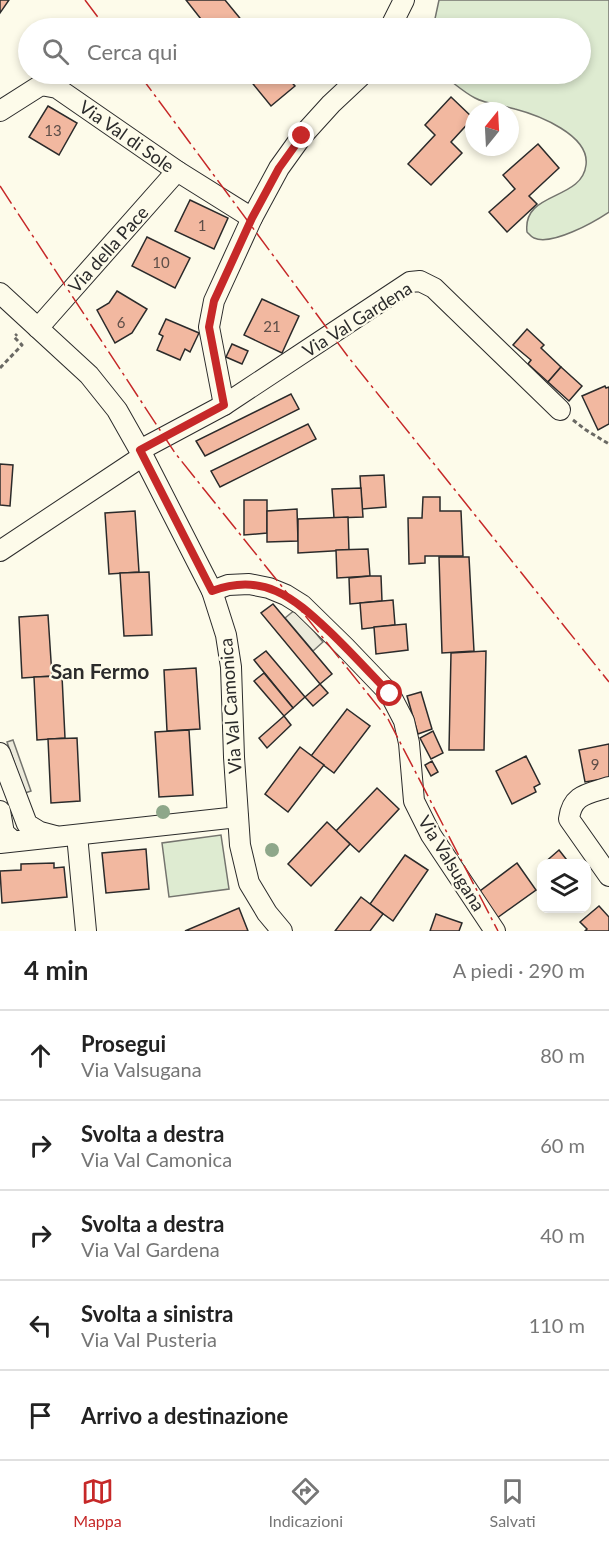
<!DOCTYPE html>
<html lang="it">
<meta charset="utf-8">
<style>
:root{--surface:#fff;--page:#f2f2f2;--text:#222;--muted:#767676;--line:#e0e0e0;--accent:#c62828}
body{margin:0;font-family:Lato,sans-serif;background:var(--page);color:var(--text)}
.controls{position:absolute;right:18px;bottom:18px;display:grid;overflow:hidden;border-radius:12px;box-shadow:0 3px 9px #0003}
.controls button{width:54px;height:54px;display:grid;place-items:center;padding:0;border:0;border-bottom:2px solid var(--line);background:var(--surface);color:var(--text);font:30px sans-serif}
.compass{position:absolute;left:465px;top:102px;width:54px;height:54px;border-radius:50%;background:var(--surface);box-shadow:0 3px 9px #0003;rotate:18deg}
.stop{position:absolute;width:18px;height:18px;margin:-14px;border:4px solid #c62828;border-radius:50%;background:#fff}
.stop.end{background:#c62828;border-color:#fff;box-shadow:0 2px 6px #0008}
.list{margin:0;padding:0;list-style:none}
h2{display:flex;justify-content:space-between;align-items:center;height:78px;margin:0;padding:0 24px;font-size:26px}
h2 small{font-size:20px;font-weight:400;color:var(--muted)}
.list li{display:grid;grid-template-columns:39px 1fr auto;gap:18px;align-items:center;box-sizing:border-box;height:90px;padding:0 24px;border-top:2px solid var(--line)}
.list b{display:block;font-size:22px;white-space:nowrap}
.list p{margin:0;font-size:20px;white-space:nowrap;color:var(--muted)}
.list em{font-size:20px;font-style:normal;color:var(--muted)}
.icon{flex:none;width:33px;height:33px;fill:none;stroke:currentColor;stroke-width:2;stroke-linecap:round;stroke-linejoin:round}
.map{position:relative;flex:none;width:609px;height:931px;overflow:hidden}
.search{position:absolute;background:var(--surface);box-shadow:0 3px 9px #0003;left:18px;right:18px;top:18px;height:66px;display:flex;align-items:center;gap:15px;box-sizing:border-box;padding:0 21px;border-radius:33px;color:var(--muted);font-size:22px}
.sheet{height:528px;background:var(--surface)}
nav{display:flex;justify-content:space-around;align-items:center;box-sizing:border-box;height:84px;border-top:2px solid var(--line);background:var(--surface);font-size:16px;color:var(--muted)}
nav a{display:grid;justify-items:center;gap:3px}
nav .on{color:var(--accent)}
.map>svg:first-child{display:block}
.green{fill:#deebd1;stroke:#74746e;stroke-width:1.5}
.parking{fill:#eceadb;stroke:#74746e;stroke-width:1.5}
.building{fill:#f2b8a0;stroke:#2b2b2b;stroke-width:1.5}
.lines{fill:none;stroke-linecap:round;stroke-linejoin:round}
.minor-casing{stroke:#2b2b2b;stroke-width:22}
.path{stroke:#6a6964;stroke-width:3;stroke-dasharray:4.5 3;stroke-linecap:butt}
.minor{stroke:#fdfbea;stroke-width:20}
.power{stroke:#c62828;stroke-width:1.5;stroke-dasharray:21 4.5 3 4.5;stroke-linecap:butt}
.tree{fill:#8ea78a}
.route{stroke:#c62828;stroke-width:8}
.labels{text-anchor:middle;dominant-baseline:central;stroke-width:4.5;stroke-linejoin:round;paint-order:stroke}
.number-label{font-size:15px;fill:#5d4e48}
.street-label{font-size:18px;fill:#2b2b2b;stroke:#fdfbea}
.quarter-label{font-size:21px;font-weight:bold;fill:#2b2b2b;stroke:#fdfbea}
</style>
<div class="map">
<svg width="609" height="931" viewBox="0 0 609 931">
<rect width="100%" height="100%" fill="#fdfbea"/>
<g class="green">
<path d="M439 0H609V212C594 222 552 246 534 238 531 237 529 234 527 232 522 191 582 201 586 165 590 135 538 115 515 109 502 105 486 104 475 98 463 92 452 81 441 74H580V28H433Z"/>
<path d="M221 835 229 889 169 897 162 843Z"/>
</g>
<g class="parking">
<path d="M296 609 323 642 313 651 285 618Z"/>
<path d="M13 740 31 791 25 793 7 742Z"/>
</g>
<g class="building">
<path d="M0 0H9L0 13Z"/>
<path d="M186 0H225L248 28H208Z"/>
<path d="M245 74H284L295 86 271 106Z"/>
<path d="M451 97 473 118 451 142 462 153 431 185 408 164 435 135 425 125Z"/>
<path d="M48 106 77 123 59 155 29 137Z"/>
<path d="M538 144 559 168 529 196 537 204 507 232 489 212 515 189 503 175Z"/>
<path d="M190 200 228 218 214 249 175 231Z"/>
<path d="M147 237 190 258 175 288 132 266Z"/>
<path d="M117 291 147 309 132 333 115 343 97 310 109 303Z"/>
<path d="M262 299 299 316 282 353 244 335Z"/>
<path d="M166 319 199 333 190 352 185 349 180 360 157 350 163 336 159 334Z"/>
<path d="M527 329 544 345 541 348 561 367 548 382 528 364 531 360 513 345Z"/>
<path d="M232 344 248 351 242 364 226 357Z"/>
<path d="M561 367 582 386 569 401 548 382Z"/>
<path d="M605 386 606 388 609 387V424L598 430 582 396Z"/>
<path d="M291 394 299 409 205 456 196 441Z"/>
<path d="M308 424 316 439 220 487 211 471Z"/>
<path d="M0 464 13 465 10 506 0 505Z"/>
<path d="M384 475 386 507 362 509 360 476Z"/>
<path d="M361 488 363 517 334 518 332 489Z"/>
<path d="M423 497H440V511H461L463 556H425V563L409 564 408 518H422Z"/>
<path d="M244 500H267V533L244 535Z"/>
<path d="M297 509 298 541 267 542V511Z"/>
<path d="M135 511 139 572 109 574 105 513Z"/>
<path d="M348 517 349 550 298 553V519Z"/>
<path d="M368 549 370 576 337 578 336 550Z"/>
<path d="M439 557H469L474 651 442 653Z"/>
<path d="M149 572 152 635 124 636 120 573Z"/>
<path d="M370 576H381L382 601 350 604 349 578Z"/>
<path d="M393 600 395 625 362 629 360 603Z"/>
<path d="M273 604 332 674 320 684 261 613Z"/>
<path d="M48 615 52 676 22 678 19 617Z"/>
<path d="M406 624 408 650 376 654 374 627Z"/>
<path d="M266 651 305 697 293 708 254 660Z"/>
<path d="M486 651 484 750H449L451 653Z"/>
<path d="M196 668 200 729 167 731 164 670Z"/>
<path d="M264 673 293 708 284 716 254 681Z"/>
<path d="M62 676 65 738 37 740 34 677Z"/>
<path d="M320 684 328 693 313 706 305 697Z"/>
<path d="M421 692 432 729 418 734 407 696Z"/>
<path d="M347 709 370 726 334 773 311 756Z"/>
<path d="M284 716 291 725 267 748 259 738Z"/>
<path d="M189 730 193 795 159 797 155 732Z"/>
<path d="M433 731 443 753 431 759 420 738Z"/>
<path d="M77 738 80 801 51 803 48 739Z"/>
<path d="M609 744V778L585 782 579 750Z"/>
<path d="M300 747 324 765 288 812 265 794Z"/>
<path d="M526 756 540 784 534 787 536 792 512 804 496 771Z"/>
<path d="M432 761 438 772 431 776 425 765Z"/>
<path d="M377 788 399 809 359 852 336 831Z"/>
<path d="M327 822 350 844 311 886 288 864Z"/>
<path d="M146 849 149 889 106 893 102 853Z"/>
<path d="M559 850 570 864H543Z"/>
<path d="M405 855 428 870 393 921 370 904Z"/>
<path d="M54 863V868L64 867 67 897 2 903 0 871 21 870V864Z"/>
<path d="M517 863 536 890 497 918 480 891Z"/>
<path d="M361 897 383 914 370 931H335Z"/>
<path d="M599 906 609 917V931H585L587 929 580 922Z"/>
<path d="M239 908 248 931H185Z"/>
<path d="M436 914 462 923 459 931H430Z"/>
</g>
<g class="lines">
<g class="minor-casing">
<g id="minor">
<path d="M390 28 404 0"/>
<path d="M0 111 41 85 57 88 177 171 252 218"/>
<path d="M0 293 89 375 117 410 143 456 212 591 226 635 231 667 234 757 240 845 249 883 267 913 282 931"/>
<path d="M38 328 177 171"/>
<path d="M224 405 209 327 214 301 252 218 279 168 302 136 331 104 363 74"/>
<path d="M140 450 224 405 410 282 420 281 434 288 560 410"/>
<path d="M0 551 143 456"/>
<path d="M212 591 228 585 249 584 269 588 286 595 302 605 345 647 390 694 404 721 409 743 414 801 431 835 495 931"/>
<path d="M0 753 27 824 40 832 55 836"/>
<path d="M609 787C588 794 572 794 569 819L609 876"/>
<path d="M0 811 4 833 13 841"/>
<path d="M77 835 86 931"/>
<path d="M0 843 238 817"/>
</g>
</g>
<g class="path">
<path d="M0 368 22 345 14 337 17 334"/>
<path d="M573 420 586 430 609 444"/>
</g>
<use href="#minor" class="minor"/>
<g class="power">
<path d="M85 0 106 28"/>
<path d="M139 74 349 358 609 682"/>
<path d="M0 186 175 453 388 719 498 931"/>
</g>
</g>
<g class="tree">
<circle cx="163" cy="812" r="7"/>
<circle cx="272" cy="850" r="7"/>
</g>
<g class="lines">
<path class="route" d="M302 136 279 168 252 218 214 301 209 327 224 405 140 450 212 591C263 572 293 597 329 631 350 651 370 673 390 694"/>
</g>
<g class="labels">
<g class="number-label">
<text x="53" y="130">13</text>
<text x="202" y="225">1</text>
<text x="161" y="262">10</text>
<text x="121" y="322">6</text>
<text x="272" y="326">21</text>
<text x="595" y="764">9</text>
</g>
<g class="street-label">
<text transform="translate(127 136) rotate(35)">Via Val di Sole</text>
<text transform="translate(108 249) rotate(-48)">Via della Pace</text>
<text transform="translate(357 319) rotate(-32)">Via Val Gardena</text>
<text transform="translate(230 706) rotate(-94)">Via Val Camonica</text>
<text transform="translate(452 863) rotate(58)">Via Valsugana</text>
</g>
<g class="quarter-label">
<text x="100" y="670">San Fermo</text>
</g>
</g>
</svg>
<div class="controls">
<button><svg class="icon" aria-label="layers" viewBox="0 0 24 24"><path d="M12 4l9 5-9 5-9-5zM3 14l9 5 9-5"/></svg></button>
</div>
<svg class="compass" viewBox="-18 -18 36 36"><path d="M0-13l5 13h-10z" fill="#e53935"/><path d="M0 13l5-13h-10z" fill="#767676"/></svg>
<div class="stop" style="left:390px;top:694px"></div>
<div class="stop end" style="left:302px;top:136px"></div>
<div class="search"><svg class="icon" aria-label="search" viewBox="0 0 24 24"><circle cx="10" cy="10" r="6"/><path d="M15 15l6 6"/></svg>Cerca qui</div>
</div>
<section class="sheet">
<h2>4 min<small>A piedi · 290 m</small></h2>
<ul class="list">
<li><svg class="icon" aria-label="ahead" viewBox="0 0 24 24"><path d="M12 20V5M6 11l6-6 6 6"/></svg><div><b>Prosegui</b><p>Via Valsugana</p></div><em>80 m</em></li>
<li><svg class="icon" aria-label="right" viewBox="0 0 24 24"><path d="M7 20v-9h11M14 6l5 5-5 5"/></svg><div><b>Svolta a destra</b><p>Via Val Camonica</p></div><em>60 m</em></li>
<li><svg class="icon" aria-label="right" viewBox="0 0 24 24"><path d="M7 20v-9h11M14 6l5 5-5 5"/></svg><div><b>Svolta a destra</b><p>Via Val Gardena</p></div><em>40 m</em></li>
<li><svg class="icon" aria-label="left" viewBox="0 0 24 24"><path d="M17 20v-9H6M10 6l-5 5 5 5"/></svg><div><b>Svolta a sinistra</b><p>Via Val Pusteria</p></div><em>110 m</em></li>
<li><svg class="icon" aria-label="arrive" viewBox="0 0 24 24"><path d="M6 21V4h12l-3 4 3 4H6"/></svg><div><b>Arrivo a destinazione</b></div></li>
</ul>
</section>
<nav>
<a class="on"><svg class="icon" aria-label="map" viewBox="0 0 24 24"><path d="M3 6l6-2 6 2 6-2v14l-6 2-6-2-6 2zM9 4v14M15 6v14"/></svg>Mappa</a>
<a><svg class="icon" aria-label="directions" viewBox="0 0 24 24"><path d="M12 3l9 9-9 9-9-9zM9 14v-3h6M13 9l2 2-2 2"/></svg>Indicazioni</a>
<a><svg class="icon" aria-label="saved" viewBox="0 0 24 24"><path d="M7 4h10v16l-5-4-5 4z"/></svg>Salvati</a>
</nav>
